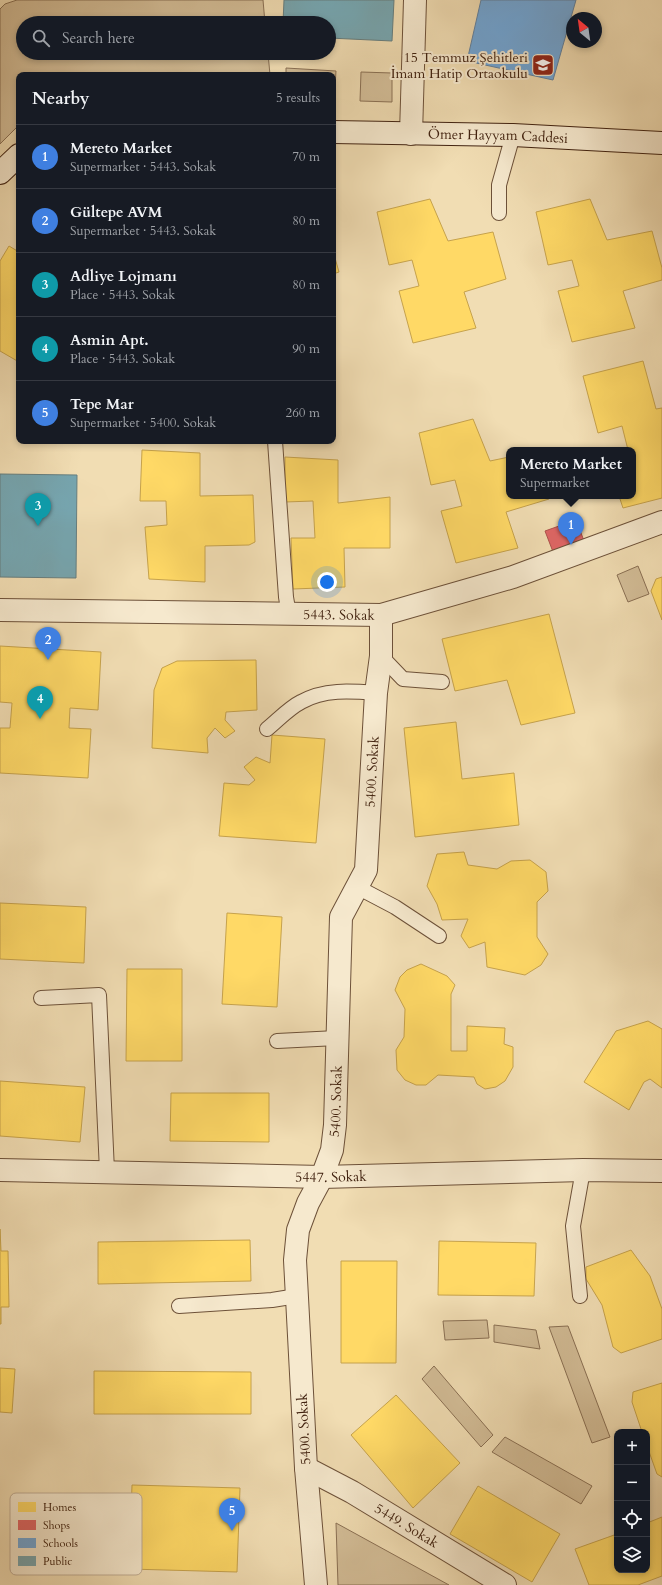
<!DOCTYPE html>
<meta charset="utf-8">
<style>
:root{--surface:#171b24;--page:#20242c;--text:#f1f3f6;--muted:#9ea1a6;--line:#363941;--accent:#c59692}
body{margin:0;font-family:Cardo,serif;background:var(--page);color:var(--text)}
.controls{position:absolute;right:12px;bottom:12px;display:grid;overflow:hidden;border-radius:8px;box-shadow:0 2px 6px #0003}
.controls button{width:36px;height:36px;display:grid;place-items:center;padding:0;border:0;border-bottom:1px solid var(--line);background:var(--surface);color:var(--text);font:20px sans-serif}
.compass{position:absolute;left:566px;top:12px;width:36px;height:36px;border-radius:50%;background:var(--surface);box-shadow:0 2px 6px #0003;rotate:331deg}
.you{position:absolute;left:327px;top:582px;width:14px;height:14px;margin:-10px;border:3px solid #fff;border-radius:50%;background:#1a73e8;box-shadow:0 0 0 6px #1a73e833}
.badge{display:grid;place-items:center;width:26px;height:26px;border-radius:50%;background:var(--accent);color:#fff;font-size:13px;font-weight:700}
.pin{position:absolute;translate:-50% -33px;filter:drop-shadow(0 1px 2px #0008)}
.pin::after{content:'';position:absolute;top:21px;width:14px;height:12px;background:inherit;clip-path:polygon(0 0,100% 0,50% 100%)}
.popup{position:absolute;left:506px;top:447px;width:130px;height:52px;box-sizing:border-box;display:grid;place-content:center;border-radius:8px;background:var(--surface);filter:drop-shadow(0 1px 3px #0005);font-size:13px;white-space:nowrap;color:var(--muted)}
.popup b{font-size:15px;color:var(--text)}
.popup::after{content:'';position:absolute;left:50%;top:100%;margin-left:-8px;border:8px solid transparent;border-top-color:var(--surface)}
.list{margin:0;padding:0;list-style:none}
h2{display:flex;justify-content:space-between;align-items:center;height:52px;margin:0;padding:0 16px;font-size:17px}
h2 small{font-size:13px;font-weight:400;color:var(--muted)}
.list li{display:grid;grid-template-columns:26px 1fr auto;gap:12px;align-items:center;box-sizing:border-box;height:64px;padding:0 16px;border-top:1px solid var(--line)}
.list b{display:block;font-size:15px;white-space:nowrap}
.list p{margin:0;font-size:13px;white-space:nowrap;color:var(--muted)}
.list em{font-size:13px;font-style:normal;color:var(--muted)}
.icon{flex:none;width:22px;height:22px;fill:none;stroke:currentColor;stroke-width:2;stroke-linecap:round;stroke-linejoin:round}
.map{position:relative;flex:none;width:662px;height:1585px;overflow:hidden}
.search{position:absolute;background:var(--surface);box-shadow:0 2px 6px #0003;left:16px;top:16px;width:320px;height:44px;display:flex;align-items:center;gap:10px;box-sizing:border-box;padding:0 14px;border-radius:22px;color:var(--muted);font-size:15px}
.panel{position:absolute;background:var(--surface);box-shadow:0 2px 6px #0003;left:16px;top:72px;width:320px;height:372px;border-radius:8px}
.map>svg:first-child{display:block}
.green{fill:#d3bd97;stroke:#8a7054}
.homes{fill:#ffd966;stroke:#c6a24c}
.shops{fill:#e06666;stroke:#b0524c}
.schools{fill:#6fa8dc;stroke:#61809f}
.public{fill:#76a5af;stroke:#667e7f}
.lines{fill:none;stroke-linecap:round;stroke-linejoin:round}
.lane-casing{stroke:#6d5139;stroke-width:16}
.street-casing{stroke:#6d5139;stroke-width:24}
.secondary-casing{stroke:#412210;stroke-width:24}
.lane{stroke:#f6e9ce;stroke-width:14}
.street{stroke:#f6e9ce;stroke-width:22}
.secondary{stroke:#f6e9ce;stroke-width:22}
.labels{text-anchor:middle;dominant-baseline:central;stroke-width:4;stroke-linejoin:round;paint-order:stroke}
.poi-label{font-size:14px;fill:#412210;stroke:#f6e9ce;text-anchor:end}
.street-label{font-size:14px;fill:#412210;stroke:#f6e9ce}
.key{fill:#f6e9ce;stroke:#c0ad95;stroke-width:1}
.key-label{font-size:11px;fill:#412210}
</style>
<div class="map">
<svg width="662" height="1585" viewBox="0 0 662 1585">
<rect width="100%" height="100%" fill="#f1ddb3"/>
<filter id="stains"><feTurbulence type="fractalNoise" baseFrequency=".005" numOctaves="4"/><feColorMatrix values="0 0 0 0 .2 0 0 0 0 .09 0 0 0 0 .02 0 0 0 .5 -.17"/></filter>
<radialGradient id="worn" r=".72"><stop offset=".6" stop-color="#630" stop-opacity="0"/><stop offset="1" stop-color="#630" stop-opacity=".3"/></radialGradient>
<g class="green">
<path d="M17 0H263L265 23H23V53H268L270 75H19V125L0 144V9L5 4Z"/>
<path d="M286 68 336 71 334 101 333 75H286Z"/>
<path d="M361 72 392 73V102L360 101Z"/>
<path d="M638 566 649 594 628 602 617 575Z"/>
<path d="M487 1320 489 1338 445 1340 443 1321Z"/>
<path d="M494 1325 536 1330 540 1349 494 1342Z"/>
<path d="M568 1326 610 1437 592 1443 549 1327Z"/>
<path d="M434 1366 493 1435 481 1447 422 1379Z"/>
<path d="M505 1437 592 1486 581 1504 492 1452Z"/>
<path d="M336 1523 449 1585H338Z"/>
</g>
<g class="homes">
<path d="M430 199 448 241 493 232 506 279 464 292 476 328 413 343 399 291 419 286 412 260 389 265 377 212Z"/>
<path d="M590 199 607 240 652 231 662 268V280L623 291 635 328 572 342 558 291 579 286 572 260 548 265 536 212Z"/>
<path d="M9 246 19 252V362L0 351V261Z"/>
<path d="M333 251 339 272 333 274Z"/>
<path d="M643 361 656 409 662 408V498L623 508 619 496H633V450H628L622 426 598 433 583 376Z"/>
<path d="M473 419 490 461 509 457V496H548L549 499 506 512 518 548 456 563 441 511 462 506 455 480 431 485 419 433Z"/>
<path d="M142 450 200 453V496L253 495 255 542 249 545 205 546V582L149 579 145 527 167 525 166 501H140Z"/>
<path d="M285 457 338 460V503L390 497V548H344L345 587 293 589 291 538H315L313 501 285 502Z"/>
<path d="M662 577V620L651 591 656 579Z"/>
<path d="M549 614 575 713 521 725 507 680 455 691 442 639Z"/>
<path d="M0 646 101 652 98 710 70 708 69 728 91 729 88 778 0 773V728H10L12 703 0 702Z"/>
<path d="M256 660 257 710 226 712 225 720 235 731 225 738 215 728 207 738 208 753 152 748 154 690 162 668 177 661Z"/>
<path d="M456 722 462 779 514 773 519 825 415 837 404 728Z"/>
<path d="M272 735 325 739 316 843 219 836 224 783 249 785 255 780 244 767 256 757 270 763Z"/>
<path d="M464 852 468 865 497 869 511 861 530 860 546 872 548 891 537 902V937L548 954 541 965 525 975 487 967 485 942 469 948 461 936 468 919 442 920 437 904 427 886 437 854Z"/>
<path d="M0 903 86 907 84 963 0 959Z"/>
<path d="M227 913 282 917 277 1007 222 1004Z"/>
<path d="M421 964 447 976 455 985 451 994V1051H467V1026L505 1028 504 1044 513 1047V1067L505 1081 496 1087 485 1089 477 1084 474 1077 438 1075 426 1085H416L405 1080 397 1070 396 1050 404 1037 405 1009 395 990 400 977 407 970Z"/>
<path d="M127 969H182V1061H126Z"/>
<path d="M648 1021 662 1029V1088L650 1079 644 1082 629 1110 584 1082 616 1031Z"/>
<path d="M0 1081 85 1087 80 1142 0 1136Z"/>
<path d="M171 1093H269V1142L170 1141Z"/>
<path d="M0 1229 1 1251H8L9 1307H1V1324H0Z"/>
<path d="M250 1240 251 1281 98 1284V1242Z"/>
<path d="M439 1241 536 1243 534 1296 438 1295Z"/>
<path d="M631 1250 650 1276 662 1309V1339L621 1353 613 1347 602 1305 586 1279V1267Z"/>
<path d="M341 1261H397L396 1363H341Z"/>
<path d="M0 1368 15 1369 12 1413 0 1412Z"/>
<path d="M94 1371 251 1372V1414H94Z"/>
<path d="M662 1383V1477L657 1474 647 1446V1432H642L632 1402 633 1392Z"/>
<path d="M396 1395 460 1463 413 1508 351 1435Z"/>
<path d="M132 1485 240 1488 237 1572 129 1569Z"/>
<path d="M478 1486 560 1534 532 1582 450 1534Z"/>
<path d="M662 1517V1576L638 1585H589L575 1549 617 1534V1570H647V1523Z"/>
</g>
<path class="shops" d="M576 520 586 546 555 557 545 531Z"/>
<path class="schools" d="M481 0H576L553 80 467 61Z"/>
<g class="public">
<path d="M284 0H394L392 41 329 38V23H283Z"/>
<path d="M0 474 77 475 76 578 0 577Z"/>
</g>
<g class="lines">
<g class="lane-casing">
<g id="lane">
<path d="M499 213V185L513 135"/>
<path d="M275 441 286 597 289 615"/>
<path d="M381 656 403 679 442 682"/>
<path d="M267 729C278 720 289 708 301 702 324 689 350 691 376 693"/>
<path d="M357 887 395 907 439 936"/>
<path d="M41 998 99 995 107 1171"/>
<path d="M277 1041 337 1038"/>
<path d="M580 1296 573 1226 583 1170"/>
<path d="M179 1306 272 1300 297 1296"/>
</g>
</g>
<g class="street-casing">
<g id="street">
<path d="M411 134 415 0"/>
<path id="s1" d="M0 610 381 615 513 577 662 522"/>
<path id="s2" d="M0 1170 322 1177 583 1170 662 1171"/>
<path id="s3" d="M306 1468 352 1492 505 1585"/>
<path id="s4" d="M316 1585 306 1468 295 1260 298 1230 308 1203 322 1177 332 1150 335 1125 341 917 366 870 376 693 381 656V615"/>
</g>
</g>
<g class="secondary-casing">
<g id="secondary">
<path id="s5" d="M333 132 513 135 662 143"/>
<path d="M0 173 19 155"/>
</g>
</g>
<use href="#lane" class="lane"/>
<use href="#street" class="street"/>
<use href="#secondary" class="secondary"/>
</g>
<defs>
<g id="school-square" transform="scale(1.15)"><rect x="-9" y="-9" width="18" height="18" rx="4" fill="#8f2418" stroke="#f6e9ce"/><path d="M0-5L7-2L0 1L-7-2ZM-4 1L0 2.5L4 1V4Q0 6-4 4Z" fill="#fff"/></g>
</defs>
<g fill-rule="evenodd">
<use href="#school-square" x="543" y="65"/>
</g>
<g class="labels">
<g class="poi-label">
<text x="528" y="57">15 Temmuz Şehitleri<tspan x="528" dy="16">İmam Hatip Ortaokulu</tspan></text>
</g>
<g class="street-label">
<text stroke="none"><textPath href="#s5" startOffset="165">Ömer Hayyam Caddesi</textPath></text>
<text stroke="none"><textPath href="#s1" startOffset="339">5443. Sokak</textPath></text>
<text stroke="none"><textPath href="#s4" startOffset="828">5400. Sokak</textPath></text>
<text stroke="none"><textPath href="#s4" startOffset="492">5400. Sokak</textPath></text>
<text stroke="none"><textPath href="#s2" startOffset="331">5447. Sokak</textPath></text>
<text transform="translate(304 1429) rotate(-93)">5400. Sokak</text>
<text stroke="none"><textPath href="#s3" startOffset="116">5449. Sokak</textPath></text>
</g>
</g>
<rect x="10" y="1493" width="132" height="82" rx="6" class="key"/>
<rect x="18" y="1502" width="18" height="10" fill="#ffd966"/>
<rect x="18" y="1520" width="18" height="10" fill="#e06666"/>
<rect x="18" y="1538" width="18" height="10" fill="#6fa8dc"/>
<rect x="18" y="1556" width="18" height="10" fill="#76a5af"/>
<g class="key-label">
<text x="43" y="1511">Homes</text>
<text x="43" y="1529">Shops</text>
<text x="43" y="1547">Schools</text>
<text x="43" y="1565">Public</text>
</g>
<rect width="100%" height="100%" filter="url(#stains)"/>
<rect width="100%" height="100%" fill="url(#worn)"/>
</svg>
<div class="controls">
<button>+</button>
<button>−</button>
<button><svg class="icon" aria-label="locate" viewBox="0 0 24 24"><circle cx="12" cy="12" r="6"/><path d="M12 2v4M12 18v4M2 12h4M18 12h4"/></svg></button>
<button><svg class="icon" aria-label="layers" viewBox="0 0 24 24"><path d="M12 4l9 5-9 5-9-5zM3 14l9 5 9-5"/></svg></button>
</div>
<svg class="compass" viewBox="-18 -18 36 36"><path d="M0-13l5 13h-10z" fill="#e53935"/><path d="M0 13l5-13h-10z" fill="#9ea1a6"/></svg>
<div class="you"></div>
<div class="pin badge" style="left:571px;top:545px;background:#3f7fe0">1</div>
<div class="popup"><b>Mereto Market</b>Supermarket</div>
<div class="pin badge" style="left:48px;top:660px;background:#3f7fe0">2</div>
<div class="pin badge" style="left:38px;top:526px;background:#0f9aa8">3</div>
<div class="pin badge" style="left:40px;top:719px;background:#0f9aa8">4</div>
<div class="pin badge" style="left:232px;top:1531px;background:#3f7fe0">5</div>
<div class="search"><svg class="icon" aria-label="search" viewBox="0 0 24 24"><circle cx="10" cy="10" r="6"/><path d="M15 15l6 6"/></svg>Search here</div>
<section class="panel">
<h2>Nearby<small>5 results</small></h2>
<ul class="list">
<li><span class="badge" style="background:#3f7fe0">1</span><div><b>Mereto Market</b><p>Supermarket · 5443. Sokak</p></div><em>70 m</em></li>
<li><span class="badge" style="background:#3f7fe0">2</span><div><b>Gültepe AVM</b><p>Supermarket · 5443. Sokak</p></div><em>80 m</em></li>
<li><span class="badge" style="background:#0f9aa8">3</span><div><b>Adliye Lojmanı</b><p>Place · 5443. Sokak</p></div><em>80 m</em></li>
<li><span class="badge" style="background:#0f9aa8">4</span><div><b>Asmin Apt.</b><p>Place · 5443. Sokak</p></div><em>90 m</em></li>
<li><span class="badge" style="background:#3f7fe0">5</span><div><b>Tepe Mar</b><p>Supermarket · 5400. Sokak</p></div><em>260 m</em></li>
</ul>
</section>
</div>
